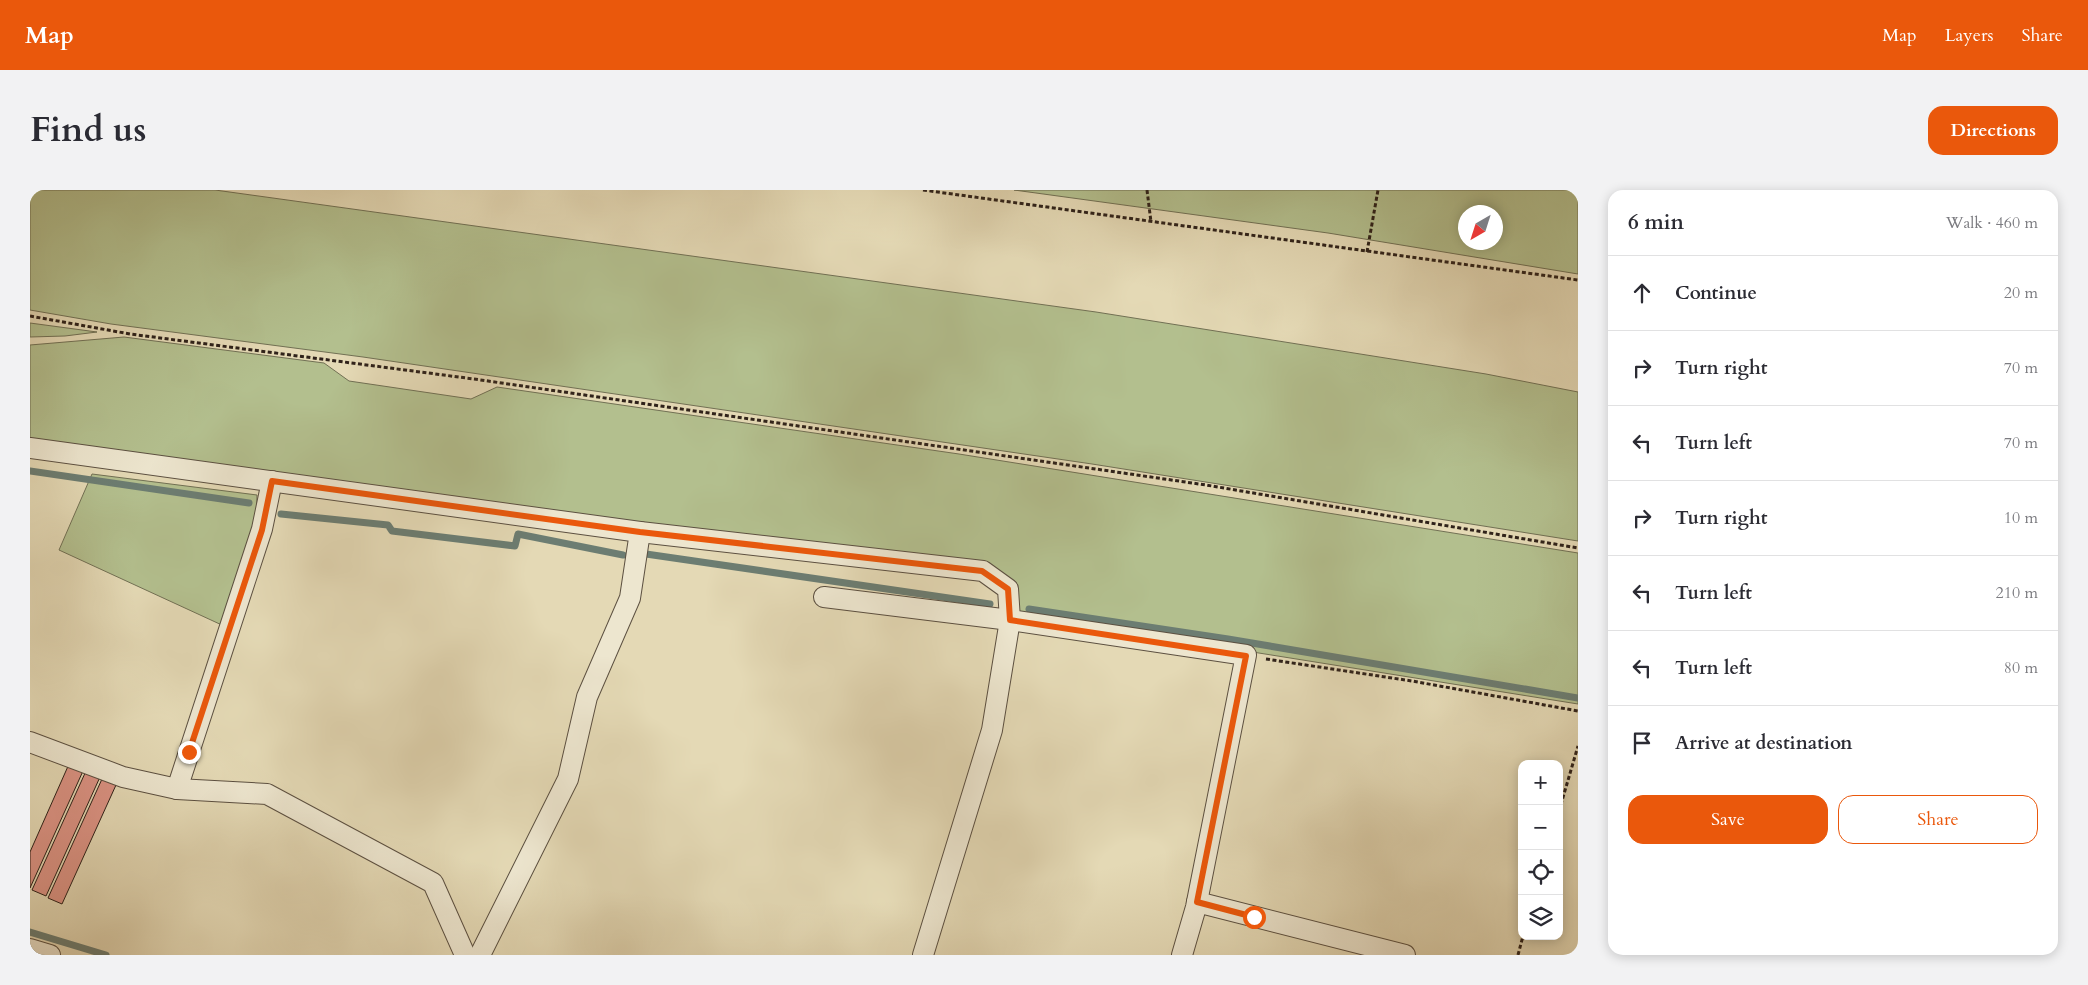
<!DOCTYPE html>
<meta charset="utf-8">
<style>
:root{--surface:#fff;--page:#f2f2f3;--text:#2b2b33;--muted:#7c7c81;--line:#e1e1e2;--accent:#ea580c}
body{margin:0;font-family:Cardo,serif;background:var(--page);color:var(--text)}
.controls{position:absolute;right:15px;bottom:15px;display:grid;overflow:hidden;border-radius:10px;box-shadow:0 2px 12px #0003}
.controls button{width:45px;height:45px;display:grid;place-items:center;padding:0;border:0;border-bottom:1px solid var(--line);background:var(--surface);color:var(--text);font:25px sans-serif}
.compass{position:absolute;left:1428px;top:15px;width:45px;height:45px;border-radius:50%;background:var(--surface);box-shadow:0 2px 12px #0003;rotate:219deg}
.stop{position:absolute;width:15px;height:15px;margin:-11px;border:4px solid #ea580c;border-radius:50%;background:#fff}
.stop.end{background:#ea580c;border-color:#fff;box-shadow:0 1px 5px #0008}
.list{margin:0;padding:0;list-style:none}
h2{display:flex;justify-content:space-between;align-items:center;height:65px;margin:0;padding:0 20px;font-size:21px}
h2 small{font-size:16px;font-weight:400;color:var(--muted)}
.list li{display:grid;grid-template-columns:32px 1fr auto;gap:15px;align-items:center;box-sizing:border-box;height:75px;padding:0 20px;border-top:1px solid var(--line)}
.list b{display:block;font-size:19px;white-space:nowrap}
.list em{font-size:16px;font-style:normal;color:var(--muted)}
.actions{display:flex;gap:10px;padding:15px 20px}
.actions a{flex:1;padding:11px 0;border:1px solid var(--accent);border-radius:15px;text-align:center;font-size:18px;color:var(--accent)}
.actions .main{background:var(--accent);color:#fff}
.icon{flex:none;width:28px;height:28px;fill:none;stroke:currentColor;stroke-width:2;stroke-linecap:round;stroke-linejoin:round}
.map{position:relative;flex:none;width:1548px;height:765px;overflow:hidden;border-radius:15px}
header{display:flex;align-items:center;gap:30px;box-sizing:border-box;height:70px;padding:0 25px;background:var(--accent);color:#fff}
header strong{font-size:24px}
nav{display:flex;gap:28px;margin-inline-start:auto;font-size:18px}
.intro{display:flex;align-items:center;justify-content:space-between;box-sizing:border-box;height:120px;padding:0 30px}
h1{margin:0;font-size:35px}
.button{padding:12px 22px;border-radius:15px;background:var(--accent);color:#fff;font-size:18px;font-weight:700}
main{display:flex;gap:30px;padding:0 30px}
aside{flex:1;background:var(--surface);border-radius:15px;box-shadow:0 2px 12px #0003}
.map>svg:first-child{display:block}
.green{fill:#b3bf8e;stroke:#717054;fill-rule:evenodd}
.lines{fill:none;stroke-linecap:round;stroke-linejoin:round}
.stream{stroke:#6c7d72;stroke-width:7}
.building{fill:#db9384;stroke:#2f221a}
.minor-casing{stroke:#5c5041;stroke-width:22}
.path{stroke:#2f221a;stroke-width:3;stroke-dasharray:4 2.5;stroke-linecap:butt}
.minor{stroke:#ede6cf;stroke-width:20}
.route{stroke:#ea580c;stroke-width:6}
</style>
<header>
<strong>Map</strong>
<nav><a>Map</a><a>Layers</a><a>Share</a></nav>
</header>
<div class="intro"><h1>Find us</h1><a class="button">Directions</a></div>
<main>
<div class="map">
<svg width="1548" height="765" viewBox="0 0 1548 765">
<rect width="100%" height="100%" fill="#e4d9b5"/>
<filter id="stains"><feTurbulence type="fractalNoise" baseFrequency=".004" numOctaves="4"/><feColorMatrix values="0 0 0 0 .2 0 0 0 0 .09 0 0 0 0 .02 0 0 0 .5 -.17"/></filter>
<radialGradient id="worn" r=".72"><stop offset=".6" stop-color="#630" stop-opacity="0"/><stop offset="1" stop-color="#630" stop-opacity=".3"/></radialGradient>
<g class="green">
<path d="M0 0H185L1066 122 1456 184 1548 202V351L1062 274 333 167 81 134 0 120Z"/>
<path d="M984 0H1548V84L1298 43ZM1466 22V52H1436V22Z"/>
<path d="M0 133 67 142 35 146 0 147Z"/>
<path d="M94 147 294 173 319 191 441 209 467 197 929 264 1548 363V514L991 425 983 405 941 385 0 254V155Z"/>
<path d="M62 284 227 305 226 338 194 436 29 360Z"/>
</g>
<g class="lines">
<g class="stream">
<path d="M0 281 219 313"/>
<path d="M251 324 358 335 362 341 485 356 488 344 593 365"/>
<path d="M616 364 960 414"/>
<path d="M999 419 1198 449 1548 508"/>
<path d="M0 742 76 765"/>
</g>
</g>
<g class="building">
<path d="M39 574 53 581 0 698V662Z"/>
<path d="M56 581 70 587 16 706 2 700Z"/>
<path d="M72 589 86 595 32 714 18 708Z"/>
</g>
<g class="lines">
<g class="minor-casing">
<g id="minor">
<path d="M0 258 610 342 953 381 978 399 980 430 962 540 893 765"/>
<path d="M794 407 980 430 1216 465 1166 717 1152 765"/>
<path d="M0 552 93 587 147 599 237 604 403 693 435 765"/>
<path d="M147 599 232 339 242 291"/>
<path d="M1167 712 1375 765"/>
<path d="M0 759 20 765"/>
<path d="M450 765 538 589 557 507 600 408 610 342"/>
</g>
</g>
<g class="path">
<path d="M893 0 1548 90"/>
<path d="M1117 0 1121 32"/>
<path d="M1337 62 1348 0"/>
<path d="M0 126 100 144 444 189 1176 295 1548 358"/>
<path d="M1236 469 1382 491 1548 521"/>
<path d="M1529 621 1548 556"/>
<path d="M1488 765 1493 746"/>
</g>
<use href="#minor" class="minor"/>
</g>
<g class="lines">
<path class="route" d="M159 562 232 340 242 291 610 342 952 381 978 399 980 430 1216 466 1167 712 1224 727"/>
</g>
<rect width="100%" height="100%" filter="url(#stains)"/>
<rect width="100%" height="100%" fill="url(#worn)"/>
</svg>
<div class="controls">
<button>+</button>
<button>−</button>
<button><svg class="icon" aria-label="locate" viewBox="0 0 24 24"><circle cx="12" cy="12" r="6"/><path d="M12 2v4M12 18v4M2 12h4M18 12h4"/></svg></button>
<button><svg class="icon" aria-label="layers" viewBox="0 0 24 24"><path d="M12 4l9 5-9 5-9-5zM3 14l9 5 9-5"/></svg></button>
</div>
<svg class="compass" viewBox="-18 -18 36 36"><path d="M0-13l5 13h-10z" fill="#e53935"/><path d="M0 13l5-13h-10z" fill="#7c7c81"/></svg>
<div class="stop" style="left:1224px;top:727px"></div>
<div class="stop end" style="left:159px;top:562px"></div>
</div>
<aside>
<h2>6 min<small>Walk · 460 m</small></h2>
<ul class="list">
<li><svg class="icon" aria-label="ahead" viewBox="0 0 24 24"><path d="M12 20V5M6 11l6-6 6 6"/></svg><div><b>Continue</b></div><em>20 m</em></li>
<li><svg class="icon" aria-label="right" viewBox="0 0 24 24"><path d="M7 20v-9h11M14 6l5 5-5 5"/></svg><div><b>Turn right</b></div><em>70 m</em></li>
<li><svg class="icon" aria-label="left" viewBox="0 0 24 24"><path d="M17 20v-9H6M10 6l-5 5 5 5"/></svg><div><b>Turn left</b></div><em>70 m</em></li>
<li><svg class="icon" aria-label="right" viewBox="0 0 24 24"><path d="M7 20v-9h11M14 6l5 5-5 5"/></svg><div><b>Turn right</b></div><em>10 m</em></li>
<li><svg class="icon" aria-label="left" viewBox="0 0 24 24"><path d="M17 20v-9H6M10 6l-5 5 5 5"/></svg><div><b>Turn left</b></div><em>210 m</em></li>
<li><svg class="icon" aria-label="left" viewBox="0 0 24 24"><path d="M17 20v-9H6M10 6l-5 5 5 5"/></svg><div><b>Turn left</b></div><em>80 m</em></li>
<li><svg class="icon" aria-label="arrive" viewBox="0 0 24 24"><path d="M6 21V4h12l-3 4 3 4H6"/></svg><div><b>Arrive at destination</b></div></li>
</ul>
<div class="actions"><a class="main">Save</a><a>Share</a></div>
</aside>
</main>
